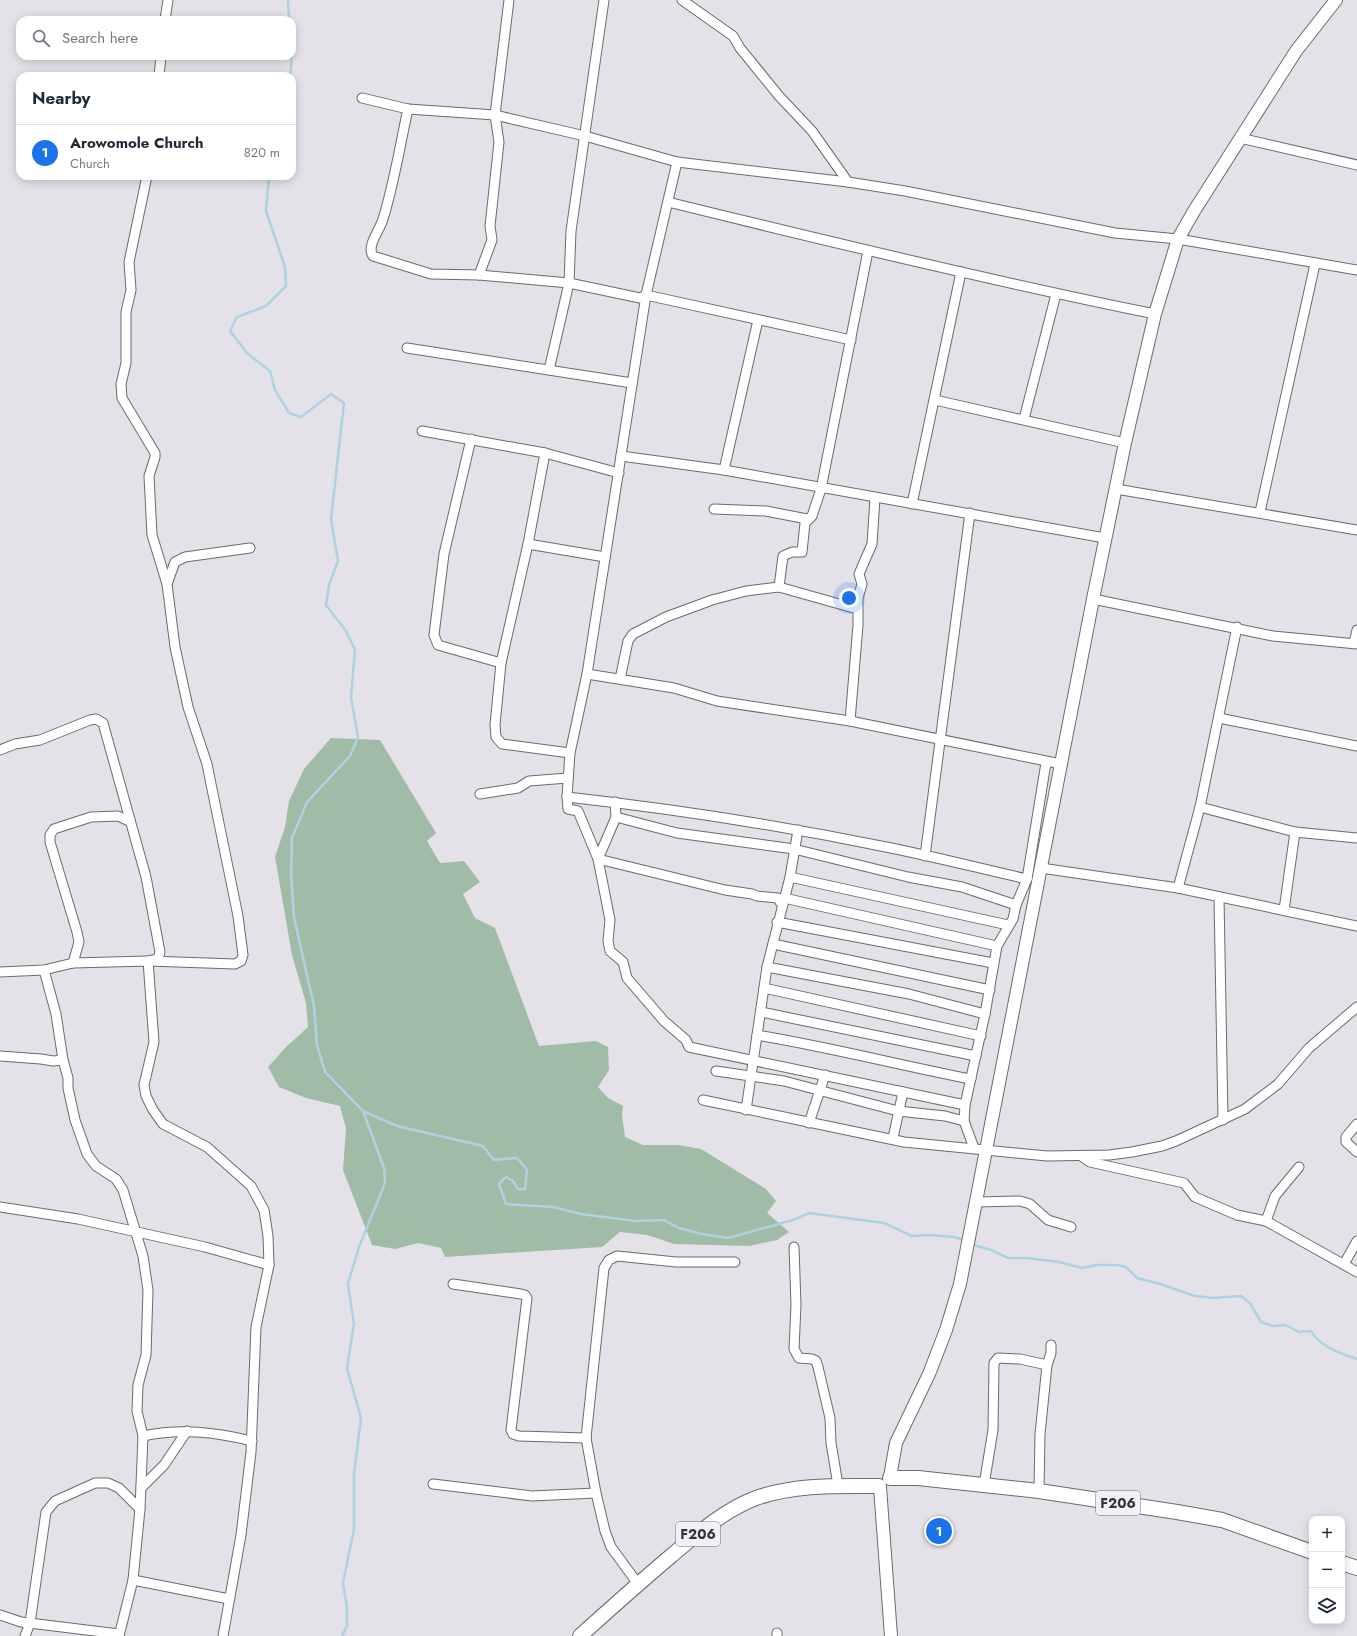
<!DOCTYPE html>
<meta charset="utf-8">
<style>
:root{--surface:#fff;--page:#f2f2f3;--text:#1f2937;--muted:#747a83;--line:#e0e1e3;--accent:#1a73e8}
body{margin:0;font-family:Jost,sans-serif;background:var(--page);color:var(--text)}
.controls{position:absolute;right:12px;bottom:12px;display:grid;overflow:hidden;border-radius:8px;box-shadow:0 2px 10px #0003}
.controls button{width:36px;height:36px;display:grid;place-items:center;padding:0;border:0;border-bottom:1px solid var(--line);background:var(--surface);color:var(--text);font:20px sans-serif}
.you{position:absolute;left:849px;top:598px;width:14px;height:14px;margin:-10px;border:3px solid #fff;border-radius:50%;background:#1a73e8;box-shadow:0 0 0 6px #1a73e833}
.badge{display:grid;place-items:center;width:26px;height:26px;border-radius:50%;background:var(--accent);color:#fff;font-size:13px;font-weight:700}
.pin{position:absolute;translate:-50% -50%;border:2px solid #fff;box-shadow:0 1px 4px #0006}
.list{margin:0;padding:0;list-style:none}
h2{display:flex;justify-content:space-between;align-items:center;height:52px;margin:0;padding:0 16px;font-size:17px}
h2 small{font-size:13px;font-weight:400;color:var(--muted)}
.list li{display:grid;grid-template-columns:26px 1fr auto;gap:12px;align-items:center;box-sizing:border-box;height:56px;padding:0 16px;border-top:1px solid var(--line)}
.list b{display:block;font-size:15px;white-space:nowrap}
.list p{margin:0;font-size:13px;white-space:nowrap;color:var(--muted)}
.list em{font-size:13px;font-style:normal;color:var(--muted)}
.icon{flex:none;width:22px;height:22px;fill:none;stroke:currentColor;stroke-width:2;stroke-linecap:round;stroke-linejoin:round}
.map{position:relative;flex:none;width:1357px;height:1636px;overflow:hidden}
.search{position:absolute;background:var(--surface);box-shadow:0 2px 10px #0003;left:16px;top:16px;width:280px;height:44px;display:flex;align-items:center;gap:10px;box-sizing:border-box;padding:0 14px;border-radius:12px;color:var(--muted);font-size:15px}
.panel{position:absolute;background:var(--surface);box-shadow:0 2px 10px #0003;left:16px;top:72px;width:280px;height:108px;border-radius:12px}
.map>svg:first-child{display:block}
.forest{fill:#a1bca6}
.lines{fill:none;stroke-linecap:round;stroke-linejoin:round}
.stream{stroke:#aed2e1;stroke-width:2.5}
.minor-casing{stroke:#6b6a6f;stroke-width:11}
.secondary-casing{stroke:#6b6a6f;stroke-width:14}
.primary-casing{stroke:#6b6a6f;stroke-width:16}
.minor{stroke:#fff;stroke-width:9}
.secondary{stroke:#fff;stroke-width:12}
.primary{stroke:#fff;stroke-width:14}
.labels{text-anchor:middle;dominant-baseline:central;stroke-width:3;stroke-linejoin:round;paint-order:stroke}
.shield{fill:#f1f0f6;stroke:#6d6c70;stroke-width:1}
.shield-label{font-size:14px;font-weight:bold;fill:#353436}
</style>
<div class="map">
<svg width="1357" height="1636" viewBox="0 0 1357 1636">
<rect width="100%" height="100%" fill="#e4e2e8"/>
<path class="forest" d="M331 738 380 740 436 833 427 841 440 863 464 861 480 882 463 894 475 918 495 928 539 1046 596 1041 608 1047 609 1070 598 1087 608 1098 623 1106 622 1115 625 1137 643 1145H679L701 1149 766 1189 776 1201 767 1213 789 1232 777 1240 749 1246 674 1244 647 1235 620 1232 602 1247 445 1257 441 1248 418 1243 395 1249 372 1245 343 1170 346 1129 340 1106 306 1098 279 1087 268 1067 286 1047 308 1027 306 1003 292 955 275 857 285 827 289 801 304 769Z"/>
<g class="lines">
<g class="stream">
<path d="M288 0 289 20"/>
<path d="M290 76 292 56"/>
<path d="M269 176 266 211 285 267 286 286 266 306 237 317 230 331 247 353 270 371 275 390 289 413 301 417 331 394 344 403 331 519 338 561 329 585 326 605 346 631 355 650 351 697 358 737 350 756 307 802 292 838 291 874 294 917 314 1006 317 1045 325 1072 363 1111 384 1168 385 1183 359 1247 348 1284 354 1324 347 1368 361 1418 354 1474V1529L343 1583 347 1608V1626L342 1636"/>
<path d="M363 1111 397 1126 483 1146 494 1160 517 1158 527 1170 525 1189H518L513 1181 506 1177 499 1184 506 1204 553 1207 581 1214 635 1221 664 1220 679 1228 702 1234 728 1238 793 1220 809 1213 884 1223 912 1236 929 1235 955 1237 965 1241"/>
<path d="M971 1244 991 1250 1008 1258H1026L1059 1262 1082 1268 1097 1265H1117L1126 1267 1137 1278 1160 1284 1195 1296 1213 1298 1241 1296 1250 1303 1261 1322 1273 1326 1285 1325 1299 1332 1311 1331C1320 1347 1340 1353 1357 1359"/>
</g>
<g class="minor-casing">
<g id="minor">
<path d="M682 0 733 36 740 48 779 96 812 131 848 182"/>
<path d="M165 20 168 0"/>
<path d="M159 76 161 56"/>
<path d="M362 98 408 109 495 115 585 136 677 162 848 182 905 191 1115 233 1178 239 1357 270"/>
<path d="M408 109C400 145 394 184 383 219 380 230 366 246 373 256L431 274 479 275 569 283 640 298 646 295 851 340"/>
<path d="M1240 138 1357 165"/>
<path d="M677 162 646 295 587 674 570 753 567 797 568 809 578 811 598 859 725 890 752 894 757 896 778 898 780 902 784 898 997 946"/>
<path d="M147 176 129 262 131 290 126 312V363L121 384 122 398 155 453V457L149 476 152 535 167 584"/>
<path d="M668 202C830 242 992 281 1155 314"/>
<path d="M479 275 492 240 490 226 499 142 495 115 509 0"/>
<path d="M407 348 632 383"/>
<path d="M549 370 569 283 571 231 604 0"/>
<path d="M935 400 1125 443"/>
<path d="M1024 419 1056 294"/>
<path d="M422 431 545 453 619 473"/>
<path d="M471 439 444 554 434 635 438 645 501 663"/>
<path d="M545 453 528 544 501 663 495 725 496 737 502 744 570 753"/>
<path d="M621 456 724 470 1105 538"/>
<path d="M724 470 758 320"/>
<path d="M1116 489 1357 530"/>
<path d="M912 504 961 272"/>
<path d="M714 509 766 511 807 519"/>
<path d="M1260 512 1315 264"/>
<path d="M528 544 605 557"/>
<path d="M779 587 783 556 792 552H802L805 523 812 516 821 489 868 251"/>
<path d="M1093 599 1273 636 1357 644"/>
<path d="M1354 643 1357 630"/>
<path d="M587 674 674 688 717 701 850 721 1061 764"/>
<path d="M620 679 628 641 633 634 666 617 712 600 746 591 779 587 857 609"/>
<path d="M1219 718 1357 746"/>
<path d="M850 721 858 625V598L862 584 859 574 872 544 875 498"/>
<path d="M0 750 15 744 40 740 90 720 96 719 103 723 146 877 160 952 158 959 148 961 154 1042 144 1085 146 1096 153 1110 163 1124 207 1147 251 1186 264 1210 268 1236 269 1265 256 1327 251 1452 241 1535 223 1636"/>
<path d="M480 794 518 788 529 781 568 778"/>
<path d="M567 797C675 809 784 826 891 848 936 857 982 869 1027 879"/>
<path d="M615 802 616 817 598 859 610 920 608 941 610 951 623 962 627 978 664 1021 686 1040 689 1047 965 1105"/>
<path d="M1200 807 1295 832 1357 838"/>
<path d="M616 817 677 833 794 849 908 877 962 887 1016 905"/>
<path d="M925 856 970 513"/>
<path d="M1041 868 1178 888 1357 926"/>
<path d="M790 877 1008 925"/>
<path d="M1178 888 1200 807 1237 627"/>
<path d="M1219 897 1223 1120"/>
<path d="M1284 910 1295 832"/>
<path d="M777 922 993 963"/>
<path d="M773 944 990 990"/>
<path d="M73 963 79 942 77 932 50 842V835L54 829 91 817 118 816 129 821"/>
<path d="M767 967 909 994 985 1014"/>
<path d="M44 970 56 1014 63 1060 68 1078V1088L75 1120 87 1154 96 1166 116 1179 123 1190 143 1256 148 1290 146 1355 138 1385 137 1411 143 1436 140 1509 133 1580 119 1636"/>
<path d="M0 972 44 970 73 963 148 961 235 964 241 961 243 955 238 916 212 789 207 764 188 707 175 647 167 584 175 562 185 557 250 548"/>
<path d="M764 988 981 1036"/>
<path d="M761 1012 976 1056"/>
<path d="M757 1035C829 1047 899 1065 971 1079"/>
<path d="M0 1056 41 1059 53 1061 63 1060"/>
<path d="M716 1071 784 1081 898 1111 945 1116 964 1121"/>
<path d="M703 1100 904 1142 1047 1156 1109 1155 1132 1152 1162 1146 1176 1141 1245 1109 1278 1084 1309 1048 1357 1007"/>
<path d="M746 1110 767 967 790 877 798 830"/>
<path d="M809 1123 825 1075"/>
<path d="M1357 1124 1346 1137V1142L1357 1152"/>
<path d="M893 1138 903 1092"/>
<path d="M974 1148 964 1121 965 1105 985 1014 997 946 1013 919 1016 905 1027 879 1046 763"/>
<path d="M1081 1156 1090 1162 1184 1183 1195 1197 1237 1215 1266 1221 1357 1272"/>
<path d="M976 1202 1020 1201 1030 1204 1048 1220 1071 1227"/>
<path d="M0 1207 78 1219 205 1247 269 1265"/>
<path d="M1266 1221 1275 1196 1299 1167"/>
<path d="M794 1247 796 1305 794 1349 799 1358 812 1359 816 1361 818 1367 830 1418 831 1443 838 1485"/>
<path d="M1344 1264 1357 1241"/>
<path d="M453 1284 521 1294 525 1295 527 1298 511 1430 513 1434 519 1436 586 1438"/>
<path d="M143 1436C180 1428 215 1432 252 1441"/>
<path d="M433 1484 532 1496 596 1493"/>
<path d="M984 1485 993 1430 994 1363 998 1358 1020 1359 1047 1365"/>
<path d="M141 1488 164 1465 187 1431"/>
<path d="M1039 1491 1040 1434 1047 1365 1051 1353V1345"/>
<path d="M133 1580 229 1599"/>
<path d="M638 1584 611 1547 605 1531 596 1493 586 1438 604 1268 609 1260 617 1256 676 1262H735"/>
<path d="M0 1615 21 1622 119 1634"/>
<path d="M777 1633V1636"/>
<path d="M25 1636 30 1623 46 1512 55 1501 95 1483H108L119 1488 140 1509"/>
</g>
</g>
<g class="secondary-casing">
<g id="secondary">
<path d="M890 1477 896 1443 929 1374 946 1330 960 1284 1093 599 1125 443 1155 314 1178 239 1194 211 1296 51 1336 0"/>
<path d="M880 1487 891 1636"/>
</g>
</g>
<g class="primary-casing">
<g id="primary">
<path d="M890 1478H918L1039 1491 1177 1512 1222 1520 1312 1552"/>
<path d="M1342 1563 1357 1568"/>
<path d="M580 1636C610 1609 640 1582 671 1556 696 1535 724 1510 756 1498 796 1484 838 1486 879 1486"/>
</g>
</g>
<use href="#minor" class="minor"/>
<use href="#secondary" class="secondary"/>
<use href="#primary" class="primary"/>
</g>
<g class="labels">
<g class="shield">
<rect x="1096" y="1491" width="44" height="24" rx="3"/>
<rect x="676" y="1522" width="44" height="24" rx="3"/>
</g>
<g class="shield-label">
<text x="1118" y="1503">F206</text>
<text x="698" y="1534">F206</text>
</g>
</g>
</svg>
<div class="controls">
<button>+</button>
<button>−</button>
<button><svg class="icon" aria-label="layers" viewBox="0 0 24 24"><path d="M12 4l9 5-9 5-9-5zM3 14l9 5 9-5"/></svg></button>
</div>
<div class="you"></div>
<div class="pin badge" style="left:939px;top:1531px">1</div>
<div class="search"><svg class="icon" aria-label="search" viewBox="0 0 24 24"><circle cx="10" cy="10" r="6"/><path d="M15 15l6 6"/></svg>Search here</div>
<section class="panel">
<h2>Nearby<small></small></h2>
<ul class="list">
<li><span class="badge">1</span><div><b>Arowomole Church</b><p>Church</p></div><em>820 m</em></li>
</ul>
</section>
</div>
